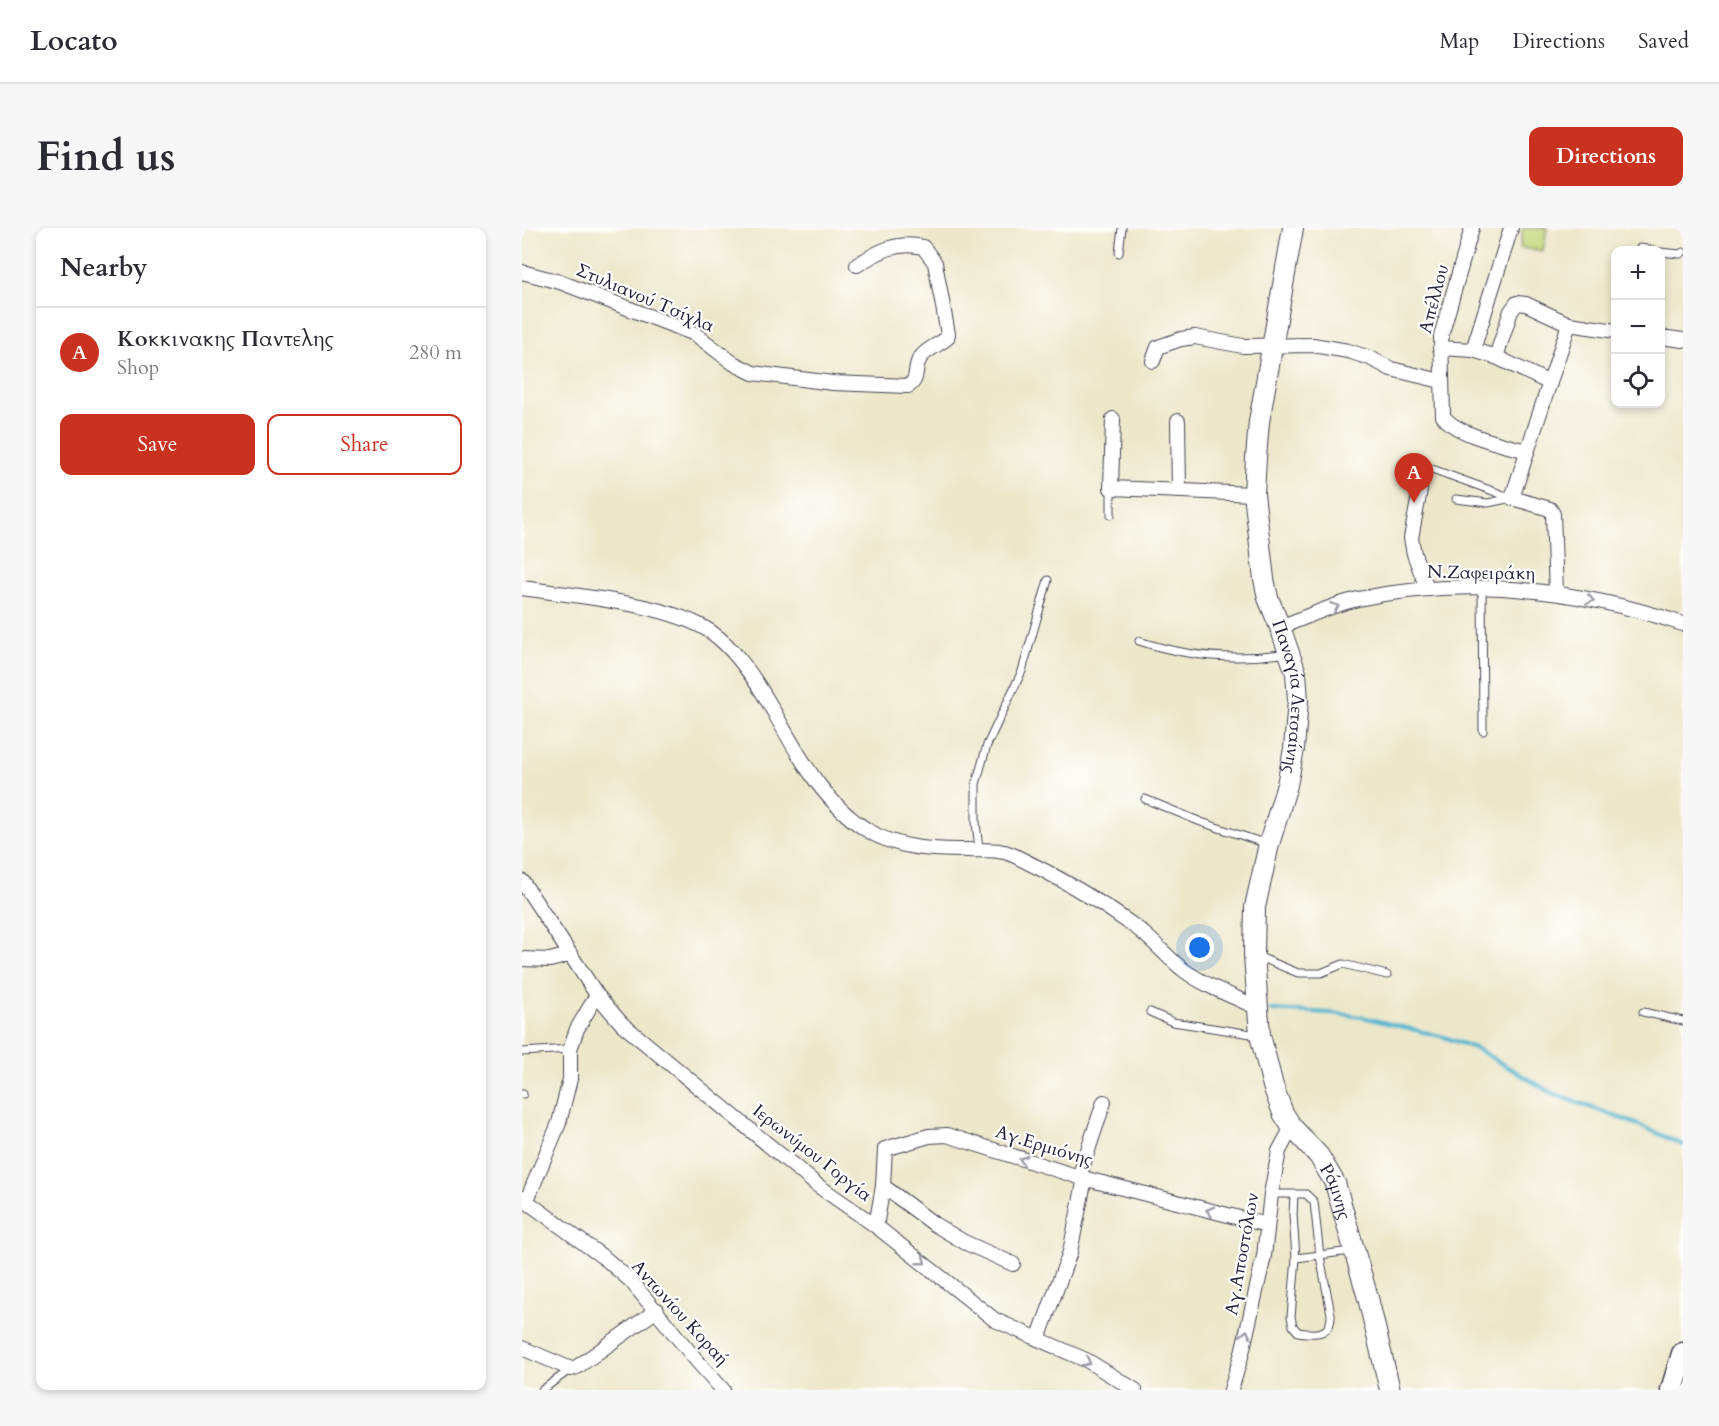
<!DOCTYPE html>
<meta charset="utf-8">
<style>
:root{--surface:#fff;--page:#f7f7f7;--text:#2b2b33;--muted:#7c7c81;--line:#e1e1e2;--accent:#c8321e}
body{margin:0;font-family:Cardo,serif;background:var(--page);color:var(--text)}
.controls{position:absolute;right:18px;top:18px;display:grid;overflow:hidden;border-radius:12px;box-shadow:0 3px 9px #0003}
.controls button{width:54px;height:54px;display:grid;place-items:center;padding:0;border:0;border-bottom:2px solid var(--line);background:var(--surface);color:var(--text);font:30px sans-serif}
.you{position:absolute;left:678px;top:720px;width:21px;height:21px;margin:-15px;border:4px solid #fff;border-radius:50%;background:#1a73e8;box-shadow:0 0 0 9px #1a73e833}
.badge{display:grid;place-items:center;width:39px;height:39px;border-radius:50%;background:var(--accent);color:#fff;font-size:20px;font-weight:700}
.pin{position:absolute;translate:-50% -50px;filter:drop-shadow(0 2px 3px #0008)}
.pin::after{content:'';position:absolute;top:32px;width:21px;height:18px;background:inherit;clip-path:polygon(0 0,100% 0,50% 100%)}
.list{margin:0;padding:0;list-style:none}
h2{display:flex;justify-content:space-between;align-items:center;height:78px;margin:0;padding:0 24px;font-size:26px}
h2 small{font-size:20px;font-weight:400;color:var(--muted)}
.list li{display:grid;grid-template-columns:39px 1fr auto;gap:18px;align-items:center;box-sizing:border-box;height:90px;padding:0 24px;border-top:2px solid var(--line)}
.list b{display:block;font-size:22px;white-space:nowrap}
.list p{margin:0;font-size:20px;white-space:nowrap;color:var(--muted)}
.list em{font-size:20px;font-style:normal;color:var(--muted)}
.actions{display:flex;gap:12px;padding:18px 24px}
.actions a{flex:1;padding:14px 0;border:2px solid var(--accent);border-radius:12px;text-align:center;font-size:21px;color:var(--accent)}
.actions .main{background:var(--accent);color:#fff}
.icon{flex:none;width:33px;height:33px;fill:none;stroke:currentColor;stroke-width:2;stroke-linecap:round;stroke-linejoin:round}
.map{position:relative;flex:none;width:1161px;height:1162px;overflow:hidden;border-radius:12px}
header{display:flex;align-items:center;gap:36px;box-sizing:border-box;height:84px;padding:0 30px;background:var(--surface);border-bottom:2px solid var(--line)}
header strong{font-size:28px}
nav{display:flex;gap:33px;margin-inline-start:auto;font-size:21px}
.intro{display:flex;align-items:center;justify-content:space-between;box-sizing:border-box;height:144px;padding:0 36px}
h1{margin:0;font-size:42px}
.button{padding:15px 27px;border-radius:12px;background:var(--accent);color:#fff;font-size:21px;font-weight:700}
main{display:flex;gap:36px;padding:0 36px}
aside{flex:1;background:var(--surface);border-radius:12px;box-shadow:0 3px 9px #0003}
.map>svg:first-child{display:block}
.green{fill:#c2d578;stroke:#727c5a;stroke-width:1.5}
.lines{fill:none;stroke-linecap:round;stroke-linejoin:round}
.stream{stroke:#51b5d0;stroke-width:4}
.lane-casing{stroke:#404050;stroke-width:9}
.street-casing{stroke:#404050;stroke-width:16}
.secondary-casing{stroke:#404050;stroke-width:22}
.primary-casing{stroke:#404050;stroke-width:25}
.lane{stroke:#fff;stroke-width:7}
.street{stroke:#fff;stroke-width:14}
.secondary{stroke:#fff;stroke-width:20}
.primary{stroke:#fff;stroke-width:22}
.oneway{stroke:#9c9ca7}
.labels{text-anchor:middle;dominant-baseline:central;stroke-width:4.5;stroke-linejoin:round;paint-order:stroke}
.street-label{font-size:18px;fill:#22223b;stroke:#fff}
</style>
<header>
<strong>Locato</strong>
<nav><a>Map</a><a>Directions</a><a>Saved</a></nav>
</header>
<div class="intro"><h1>Find us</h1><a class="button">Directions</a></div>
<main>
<aside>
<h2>Nearby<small></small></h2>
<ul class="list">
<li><span class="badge">A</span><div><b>Κοκκινακης Παντελης</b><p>Shop</p></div><em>280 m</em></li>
</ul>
<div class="actions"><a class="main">Save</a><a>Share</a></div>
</aside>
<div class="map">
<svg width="1161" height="1162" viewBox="0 0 1161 1162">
<rect width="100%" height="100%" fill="#fff"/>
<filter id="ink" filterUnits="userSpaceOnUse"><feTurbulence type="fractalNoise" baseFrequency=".0167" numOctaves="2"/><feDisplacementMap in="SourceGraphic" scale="12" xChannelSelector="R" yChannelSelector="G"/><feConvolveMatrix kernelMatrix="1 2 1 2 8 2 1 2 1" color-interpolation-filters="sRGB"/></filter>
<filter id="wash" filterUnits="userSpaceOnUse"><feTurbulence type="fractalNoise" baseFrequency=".008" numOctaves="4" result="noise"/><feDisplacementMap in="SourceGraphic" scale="24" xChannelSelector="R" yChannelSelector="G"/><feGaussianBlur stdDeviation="1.35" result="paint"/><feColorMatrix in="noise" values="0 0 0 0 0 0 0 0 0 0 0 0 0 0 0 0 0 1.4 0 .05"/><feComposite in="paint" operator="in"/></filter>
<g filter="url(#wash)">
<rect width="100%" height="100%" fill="#ede7ca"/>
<path class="green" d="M1001 0H1025L1021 23 998 20Z"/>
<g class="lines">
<path class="stream" d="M748 782 809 785 840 789 922 809 955 821 1030 865 1117 897 1161 917"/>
</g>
</g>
<g filter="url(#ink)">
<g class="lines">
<g class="lane-casing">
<g id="lane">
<path d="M1118 20 1131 22"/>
<path d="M1138 24 1158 26 1161 24"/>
<path d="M597 25 600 0"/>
<path d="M910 241 990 270"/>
<path d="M934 271 966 275 990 270"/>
<path d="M589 287V260"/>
<path d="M960 360 961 503"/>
<path d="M617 413C665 429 715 433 765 425"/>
<path d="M623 571 679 594 745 616"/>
<path d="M457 622 454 594V556L465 517 500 443 526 352"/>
<path d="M735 728 776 745H799L821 736 865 747"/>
<path d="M628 784 651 794 736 807"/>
<path d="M1121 784 1161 793"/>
<path d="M0 824 48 821"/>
<path d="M0 866H1"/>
<path d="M749 966H784L792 974 798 1028 809 1086C810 1107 794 1107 776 1104L771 1098 769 1089 774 1030 771 987 772 966"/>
<path d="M774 1030 829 1023"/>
<path d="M20 1162 49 1141"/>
</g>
</g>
<g class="street-casing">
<g id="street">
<path d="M950 0 919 108 921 188C934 207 983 217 1005 223"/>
<path d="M0 44 38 54 173 106 211 135 231 145 311 155 386 158C397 152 392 141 397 132 402 122 417 117 425 110L426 106 413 35 401 19C375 13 357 23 335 37"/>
<path d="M1138 109 1161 112"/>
<path d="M918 120 951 122 974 129 1028 155"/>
<path d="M951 122 989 0"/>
<path d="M974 129 989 83 995 75 1004 76 1047 96 1094 103"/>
<path d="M631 133 636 119 659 111 673 109 721 118 791 117 826 123 848 130 869 141 919 153"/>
<path d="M591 191 589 260 732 266"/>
<path d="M656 193 657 263"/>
<path d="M898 262 889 310 892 326 905 360"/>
<path d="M0 360C52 368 146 375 189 404 212 420 230 447 244 470 272 518 296 571 345 602 375 621 411 622 446 622 461 623 476 620 491 627 531 646 576 672 612 698 631 711 645 730 663 743 685 759 711 768 736 780"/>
<path d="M1034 365 1031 286 1028 281 990 270 1047 96"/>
<path d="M758 399C783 390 809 377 836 371 944 348 1056 361 1161 396"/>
<path d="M0 653 75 767 100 796 295 957 354 998 473 1092 566 1133 613 1162"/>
<path d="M0 731 28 732 47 727"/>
<path d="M557 949 582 874"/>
<path d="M361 958 412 996 442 1014 491 1036"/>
<path d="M0 970 85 1032 109 1053 175 1133 201 1162"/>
<path d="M5 972 37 895 48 851V821L55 801 75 767"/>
<path d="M354 998 361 958 363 921 407 908 425 907 557 949 745 997"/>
<path d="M516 1111 548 1024 563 950"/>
<path d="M0 1120 49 1141 55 1139 135 1082"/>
<path d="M709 1162 720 1125 742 1028 749 966 757 923 770 899"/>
</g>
</g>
<g class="secondary-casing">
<g id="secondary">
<path id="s1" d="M771 0 737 194 734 230 732 266 742 351 746 370 758 399 774 445 776 472 772 521 765 557 747 616 733 679 732 727 738 807 751 858 761 885 770 899 797 928 813 955 846 1070 868 1162"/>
</g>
</g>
<g class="primary-casing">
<path id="primary" d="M1150 1162 1161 1126"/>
</g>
<use href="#lane" class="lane"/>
<use href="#street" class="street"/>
<use href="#secondary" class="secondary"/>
<use href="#primary" class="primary"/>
</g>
<defs><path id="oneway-chevron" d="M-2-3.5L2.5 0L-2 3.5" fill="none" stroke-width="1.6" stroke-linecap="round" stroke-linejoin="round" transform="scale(1.5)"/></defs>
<g class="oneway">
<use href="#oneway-chevron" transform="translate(1068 372) rotate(12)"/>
<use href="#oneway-chevron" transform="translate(813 379) rotate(-20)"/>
<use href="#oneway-chevron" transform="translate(501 932) rotate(-162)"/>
<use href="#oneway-chevron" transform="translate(688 983) rotate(-166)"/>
<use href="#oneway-chevron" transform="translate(400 1033) rotate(38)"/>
<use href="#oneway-chevron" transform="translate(724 1106) rotate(-77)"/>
<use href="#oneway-chevron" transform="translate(565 1134) rotate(28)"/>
</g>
</g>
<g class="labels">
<g class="street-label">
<text transform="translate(123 70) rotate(23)">Στυλιανού Τσίχλα</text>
<text transform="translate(912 71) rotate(-75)">Απέλλου</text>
<text transform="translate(959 345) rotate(1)">Ν.Ζαφειράκη</text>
<text stroke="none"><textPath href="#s1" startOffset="477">Παναγία Λετσαίνης</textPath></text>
<text transform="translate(522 918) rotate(17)">Αγ.Ερμιόνης</text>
<text transform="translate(290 925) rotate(38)">Ιερωνύμου Γοργία</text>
<text stroke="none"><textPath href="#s1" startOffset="999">Ράμνης</textPath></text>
<text transform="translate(720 1026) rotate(-80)">Αγ.Αποστόλων</text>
<text transform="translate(158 1085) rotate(48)">Αντωνίου Κοραή</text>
</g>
</g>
</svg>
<div class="controls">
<button>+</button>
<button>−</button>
<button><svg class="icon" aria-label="locate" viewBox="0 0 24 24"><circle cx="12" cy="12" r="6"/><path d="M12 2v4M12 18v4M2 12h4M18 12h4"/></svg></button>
</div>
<div class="you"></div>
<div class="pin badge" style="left:892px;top:275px">A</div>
</div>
</main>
